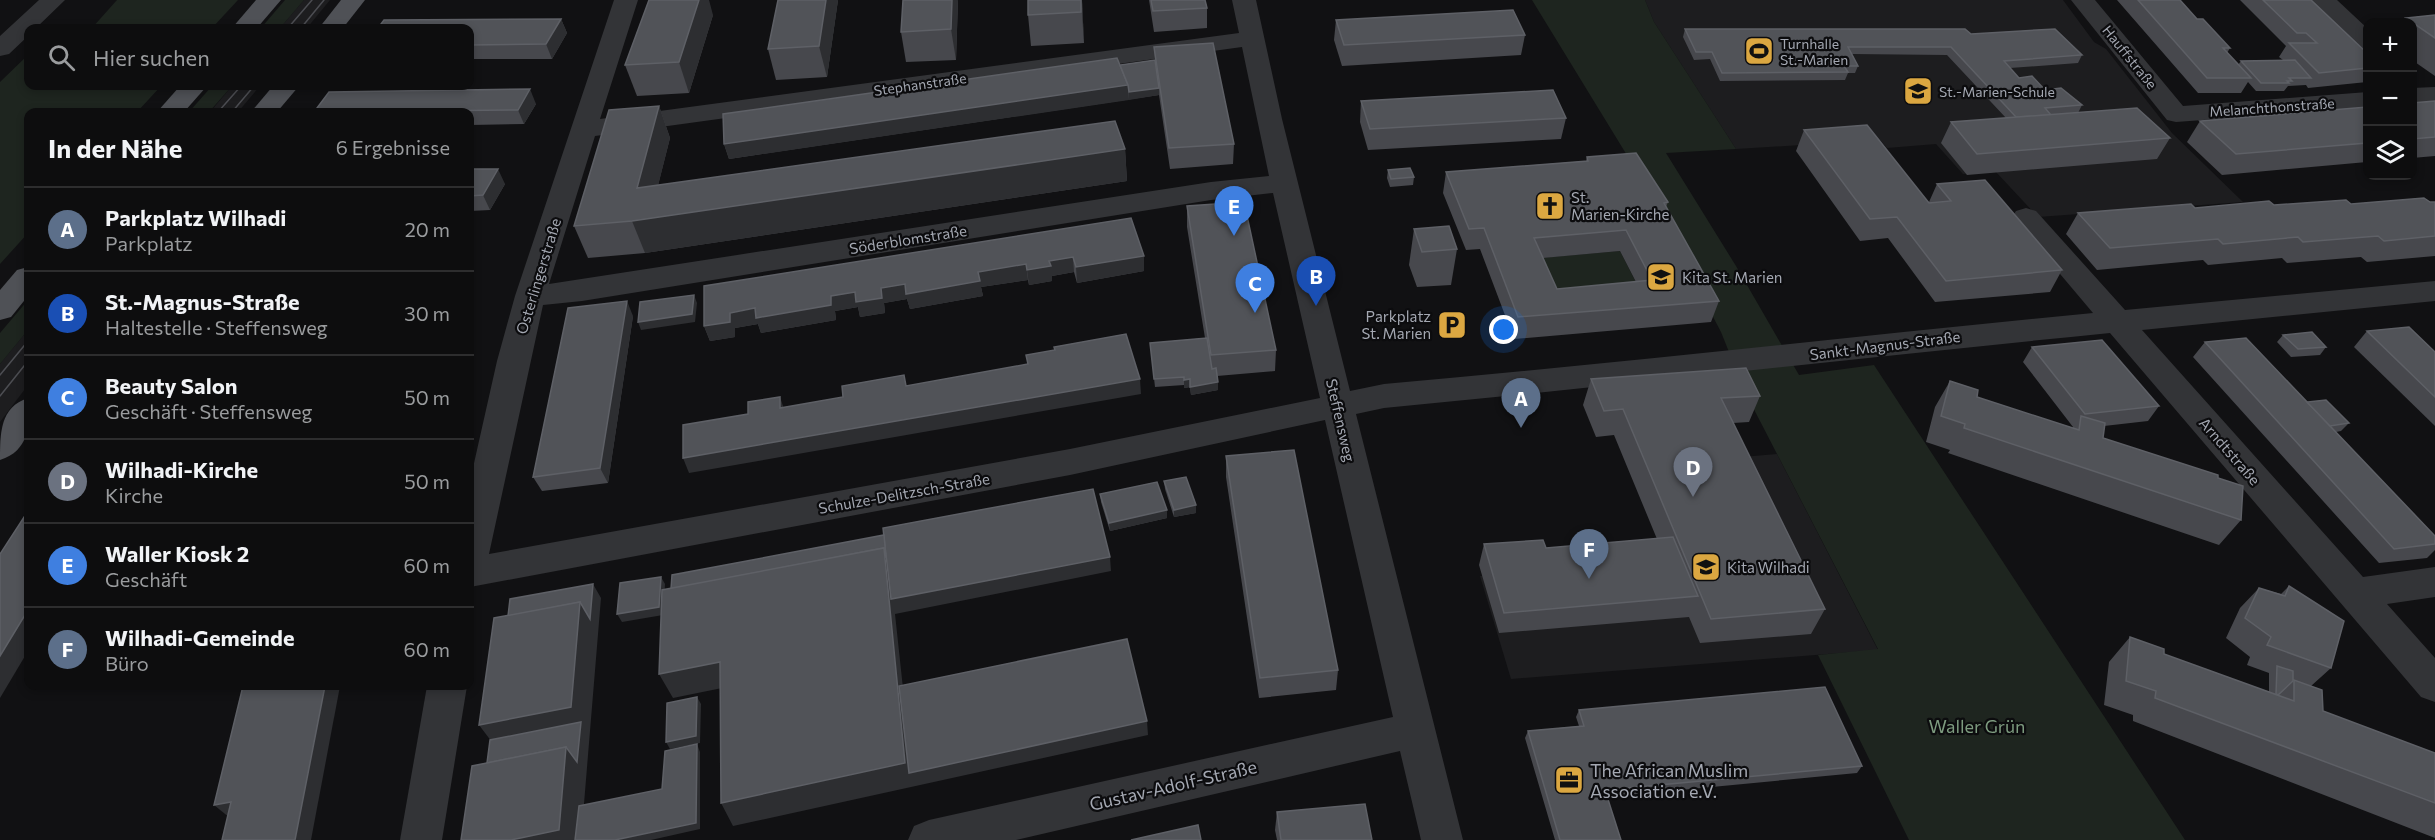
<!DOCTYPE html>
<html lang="de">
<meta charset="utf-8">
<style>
:root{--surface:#0d0d0e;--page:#1b1b1c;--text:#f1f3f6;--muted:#9a9c9e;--line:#2d2d2e;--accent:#dba741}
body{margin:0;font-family:Commissioner,sans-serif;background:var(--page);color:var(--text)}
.controls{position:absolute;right:18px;top:18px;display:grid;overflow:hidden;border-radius:12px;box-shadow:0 3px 9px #0003}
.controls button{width:54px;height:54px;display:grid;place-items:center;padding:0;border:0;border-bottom:2px solid var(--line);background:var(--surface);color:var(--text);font:30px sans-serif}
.you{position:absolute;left:1504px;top:330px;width:21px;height:21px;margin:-15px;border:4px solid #fff;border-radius:50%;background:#1a73e8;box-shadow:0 0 0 9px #1a73e833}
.badge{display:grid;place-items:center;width:39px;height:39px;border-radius:50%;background:var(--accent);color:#fff;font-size:20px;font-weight:700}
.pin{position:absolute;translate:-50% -50px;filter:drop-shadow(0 2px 3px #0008)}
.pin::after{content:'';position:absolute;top:32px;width:21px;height:18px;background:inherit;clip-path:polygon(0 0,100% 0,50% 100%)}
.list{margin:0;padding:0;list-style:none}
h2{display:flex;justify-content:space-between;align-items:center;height:78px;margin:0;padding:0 24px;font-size:26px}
h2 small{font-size:20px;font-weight:400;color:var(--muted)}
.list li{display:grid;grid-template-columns:39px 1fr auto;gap:18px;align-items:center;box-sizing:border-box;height:84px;padding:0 24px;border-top:2px solid var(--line)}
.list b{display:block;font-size:22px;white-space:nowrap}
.list p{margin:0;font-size:20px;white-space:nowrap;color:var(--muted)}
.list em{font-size:20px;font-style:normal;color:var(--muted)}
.icon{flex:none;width:33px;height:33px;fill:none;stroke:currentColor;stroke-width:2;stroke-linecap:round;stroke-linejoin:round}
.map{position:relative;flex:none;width:2435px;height:840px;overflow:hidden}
.search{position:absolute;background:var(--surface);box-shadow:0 3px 9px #0003;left:24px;top:24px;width:450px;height:66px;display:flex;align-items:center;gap:15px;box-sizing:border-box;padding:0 21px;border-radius:12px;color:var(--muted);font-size:22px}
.panel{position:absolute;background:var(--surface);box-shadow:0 3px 9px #0003;left:24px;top:108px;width:450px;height:582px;border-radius:12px}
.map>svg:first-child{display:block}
.built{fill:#1d1d1f}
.green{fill:#1e251f}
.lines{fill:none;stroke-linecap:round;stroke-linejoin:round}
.street{fill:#333437;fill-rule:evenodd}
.primary{fill:#4f5156;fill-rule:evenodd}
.tram{stroke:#4c4d52;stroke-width:1.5}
.wall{fill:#47484d;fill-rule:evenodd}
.shaded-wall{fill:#2d2e31}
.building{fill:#515358;stroke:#5e6066;stroke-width:1.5;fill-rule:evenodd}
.labels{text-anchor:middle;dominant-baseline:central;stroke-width:4.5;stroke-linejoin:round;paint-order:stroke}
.far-poi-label{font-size:14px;fill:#a4a8b2;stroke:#0c0c0e;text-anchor:start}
.far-street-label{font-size:14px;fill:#a4a8b2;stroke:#0c0c0e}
.poi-label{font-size:15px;fill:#a4a8b2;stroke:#0c0c0e;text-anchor:start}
.street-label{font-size:15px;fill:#a4a8b2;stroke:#0c0c0e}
.near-park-label{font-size:18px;fill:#7d9b7f;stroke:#0c0c0e}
.near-poi-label{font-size:18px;fill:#a4a8b2;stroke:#0c0c0e;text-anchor:start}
.near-street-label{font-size:18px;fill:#a4a8b2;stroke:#0c0c0e}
</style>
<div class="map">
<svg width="2435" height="840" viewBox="0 0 2435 840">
<rect width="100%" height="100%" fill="#111113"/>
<g class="built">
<path d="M304 0H330L307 28H280Z"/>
<path d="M1645 0H2063L2094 42 2106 49 2172 133 2243 202 2038 217 1996 172 1963 174 1936 144 1887 148 1880 140 1736 149 1654 22Z"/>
<path d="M232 86H260L238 112H210Z"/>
<path d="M28 330V385L0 422V364Z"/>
<path d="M1777 454 1878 650 1511 679 1480 576 1673 559 1636 466Z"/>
</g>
<g class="green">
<path d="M117 0H238L212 28H92Z"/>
<path d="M285 0H304L280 28H261Z"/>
<path d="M1532 0H1645L1654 22 1736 149 1666 153 1736 266 1799 375 1874 365 2185 840H1909L1818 655 1878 649 1745 392 1721 332 1636 170Z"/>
<path d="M28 55V86H161L137 112H28V233L0 264V82Z"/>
<path d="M212 86H232L209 112H189Z"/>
<path d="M1620 251 1646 302 1552 310 1529 259Z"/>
<path d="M28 300V330L0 364V333Z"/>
</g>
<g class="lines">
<g class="street">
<path d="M39 0H65L36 28H28V36L9 54 0 56V36Z"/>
<path d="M614 0H638L600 119 1239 33 1232 0H1256L1282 119 1350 391 1384 384C1621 363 1857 336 2093 313L2012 217 2016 211 2026 208 2036 211 2125 310 2435 281V301L2142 330 2363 577 2435 567V597L2387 604 2435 658V702L2421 697 2110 333C1868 357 1626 385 1384 408L1356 414 1463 840H1421L1400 751 1016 840H908L914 826 929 820 1393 717 1325 420 1070 475 470 587V481L497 361 515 296ZM1242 47 1269 176 1211 182 549 284 595 136ZM1273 193 1320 398 1070 449 489 554 543 305 582 301 1211 200Z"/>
<path d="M2071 0H2095L2183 106 2368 92V108L2176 122 2167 120Z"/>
<path d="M2311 0H2337L2368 29V50L2359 48Z"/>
<path d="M2435 87V103L2412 104V88Z"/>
<path d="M427 686H467L442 840H400Z"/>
</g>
<g class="primary">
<path d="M256 0H281L257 28H232Z"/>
<path d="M341 0H365L343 28H319Z"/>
<path d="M180 86H207L184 112H157Z"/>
<path d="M273 86H299L277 112H251Z"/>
<path d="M28 267V296L11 317 0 320V290L17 270Z"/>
<path d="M28 398C31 424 29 451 0 460 0 433 0 407 28 398Z"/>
</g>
<g class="tram">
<path d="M288 28 312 0"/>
<path d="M301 28 324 0"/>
<path d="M218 112 241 86"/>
<path d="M232 112 254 86"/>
<path d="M0 375 28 341"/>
<path d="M0 396 28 361"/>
</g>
</g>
<g class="wall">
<path d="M838 0 827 77 776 80 768 49Z"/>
<path d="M958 0 956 60 906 62 901 32Z"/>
<path d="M1082 0 1084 43 1031 46 1028 15Z"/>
<path d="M1149 0H1205L1207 8V28L1154 32Z"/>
<path d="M2117 0H2180L2197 19 2230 48 2227 53 2238 65 2241 61 2283 60 2279 57 2286 46 2240 0H2311L2367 53V82L2308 88 2306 85 2288 86 2284 91H2256L2248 82 2241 93H2198Z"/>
<path d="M713 15 689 93 637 96 625 65Z"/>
<path d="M2435 15V76L2412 60V22H2403L2406 18Z"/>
<path d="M561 19 567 33 552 59H470V28Z"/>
<path d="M1336 20 1525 35 1521 55 1342 66 1334 40Z"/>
<path d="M1685 29 1971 34 2082 55 2078 63 2010 68 2019 78 2082 105 2078 113 2170 138 2157 159 1967 175 1941 143 1951 122 2006 118 1947 55 1852 54 1858 66 1855 73H1848L1845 80 1720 81 1710 59 1694 60 1683 37Z"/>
<path d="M1154 47 1234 144 1233 164 1170 169 1159 95 729 159 724 144 1120 65 1155 60Z"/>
<path d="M1361 101 1566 118 1561 139 1368 150 1360 122Z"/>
<path d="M2435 101V156L2412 158V103Z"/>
<path d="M536 104 524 124 470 125V112H314Z"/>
<path d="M659 106 670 138 658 185 1125 149 1127 181 645 253 588 258 574 226Z"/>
<path d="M2367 107V162L2222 175 2187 142 2200 121Z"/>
<path d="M1804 130 1929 202 1937 184 2062 270 2050 292 1935 302 1888 238 1860 241 1796 151Z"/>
<path d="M1587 157 1668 202 1666 207 1719 301 1711 322 1514 339 1480 249 1466 250 1443 193 1446 172 1586 161ZM1620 251 1636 282 1557 289 1543 258Z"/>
<path d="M470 169 505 184 490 210 470 211Z"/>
<path d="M1388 170 1414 177 1413 185 1390 187 1387 178Z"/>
<path d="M2435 202V256L2367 262 2361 257 2287 263 2282 258 2208 265 2203 260 2097 270 2066 234 2078 213 2195 208Z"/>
<path d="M1187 206 1276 350 1275 371 1217 376 1218 390 1191 395 1190 387 1184 388V385L1155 387 1150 343 1205 338 1187 227Z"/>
<path d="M1131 218 1144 271 1077 283 1074 272 1052 276V281L1029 285 1028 280 981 287 983 296 910 309 907 299 884 303 885 313 860 317 858 307 835 311 836 320 761 333 758 324 735 328V337L710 341 704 326Z"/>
<path d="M1414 229 1457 249 1451 285 1417 287 1409 265Z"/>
<path d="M633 316 608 483 542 491 533 477Z"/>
<path d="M2367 331 2435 352V426L2354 347Z"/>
<path d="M2283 335 2326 347 2320 355 2291 357 2277 342Z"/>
<path d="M2205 342 2307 402 2349 423 2341 431 2336 432 2435 536V550L2427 558 2379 563 2193 357Z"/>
<path d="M2032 347 2159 406 2148 421 2104 426 2103 438 2218 478 2241 520 2219 545 1948 453 1950 450 1926 442 1935 407 1950 381 1977 397 2073 428V427L2023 362Z"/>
<path d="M1591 379 1760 396 1749 422 1733 423 1825 609 1811 634 1700 643 1689 617 1499 633 1479 565 1484 544 1546 548 1657 539 1614 435 1596 437 1583 405Z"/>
<path d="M1226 456 1338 670 1336 690 1259 698 1226 477Z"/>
<path d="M1164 481 1196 513 1174 517 1165 489Z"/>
<path d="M1100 494 1167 518 1110 531 1101 502Z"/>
<path d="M2289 586 2331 668 2311 686 2323 711 2435 753V838L2133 721V715L2104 705 2109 662 2130 637 2164 654 2269 692V673L2247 665 2250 657 2226 638 2240 608 2259 588 2281 594Z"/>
<path d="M1579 710 1862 766 1857 773 1607 797 1621 840H1555L1525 738 1528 731 1579 726 1576 717Z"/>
<path d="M1277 812 1372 840H1277L1275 830Z"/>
</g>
<g class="shaded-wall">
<path d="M699 0H709L713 15 689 93 679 62Z"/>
<path d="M826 0H838L827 77 819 46Z"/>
<path d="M952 0H958L956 60 951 29Z"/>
<path d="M1081 0H1082L1084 43Z"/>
<path d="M561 19 567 33 552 59 546 44Z"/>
<path d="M1128 85 1129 100 729 159 724 144Z"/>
<path d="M1159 88V95L1129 100V92Z"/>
<path d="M530 89 536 104 524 124 518 110Z"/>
<path d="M659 106 670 138 650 218 1125 149 1127 181 645 253 632 221 637 188Z"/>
<path d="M498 169 505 184 490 210 483 195Z"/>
<path d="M1144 256V271L1077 283 1076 267Z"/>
<path d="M1073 257 1074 272 1052 276V281L1029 285 1027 270 1049 261Z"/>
<path d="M1026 264 1028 280 981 287 983 296 910 309 907 299 884 303 885 313 860 317 858 307 835 311 836 320 761 333 758 324 735 328V337L710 341 704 326 730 313Z"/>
<path d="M694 295 697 303 695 322 641 330 638 322Z"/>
<path d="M627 301 633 316 608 483 600 468Z"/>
<path d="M1140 379 1141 394 689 473 683 458Z"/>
<path d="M1190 379V387L1184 388V380Z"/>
<path d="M1218 382V390L1191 395 1190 387Z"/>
<path d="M780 397 785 412 780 408Z"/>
<path d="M1196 505V513L1174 517V510Z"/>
<path d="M1167 510V518L1110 531 1109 523Z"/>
<path d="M884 548 1110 557 1111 571 895 614 912 772 1147 721 1148 735 733 826 721 803 905 763Z"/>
<path d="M661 577 665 584 663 615 622 622 617 614Z"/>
<path d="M593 584 601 598 581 840H511L566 747 579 738 501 754 479 725 580 602Z"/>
<path d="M28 610V651L0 698V656Z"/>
<path d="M720 662 732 686 673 698 659 674Z"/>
<path d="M325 686H340L311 840H295Z"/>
<path d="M697 697 701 704 700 743 670 749 666 742Z"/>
<path d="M697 744 700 752V829L651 840H615L696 823Z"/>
<path d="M231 802 230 818 214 805Z"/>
</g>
<g class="building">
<path d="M649 0H699L679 62 625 65Z"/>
<path d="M778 0H826L819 46 768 49Z"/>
<path d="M903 0H952L951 29 901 32Z"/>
<path d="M1028 0H1081V12L1028 15Z"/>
<path d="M1151 0H1205L1207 8 1153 11Z"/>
<path d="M2138 0H2180L2197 19H2203L2230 48H2223L2251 78H2207Z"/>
<path d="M2263 0H2311L2367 53V68L2319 73 2289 43H2317L2306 33H2297Z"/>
<path d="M1513 10 1525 35 1344 45 1336 20Z"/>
<path d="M2435 15V38L2406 18Z"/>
<path d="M561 19 546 44 470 45V28H378L384 20Z"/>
<path d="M1685 29H1965L1971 34 2055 29 2082 55 2004 61 2019 78 2032 76 2045 90 2061 88 2082 105 2045 108 2051 115 2016 117 1951 47H1848L1858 66H1844L1848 72 1722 73 1712 52H1696Z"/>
<path d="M1213 43 1234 144 1169 148 1154 47Z"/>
<path d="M1117 58 1128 85 724 144 723 114Z"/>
<path d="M1155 60 1159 88 1129 92 1128 85 1120 65Z"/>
<path d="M2295 60 2311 78H2289L2292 81H2287L2289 83H2261L2241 61Z"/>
<path d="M530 89 518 110 314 112 329 92Z"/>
<path d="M1553 90 1566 118 1370 129 1361 101Z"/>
<path d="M2435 101V137L2412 139V103Z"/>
<path d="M659 106 637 188 1115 121 1125 149 632 221 574 226 609 110Z"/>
<path d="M2367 107V143L2236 154 2200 121Z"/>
<path d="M2137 108 2170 138 1977 154 1951 122Z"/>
<path d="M1867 125 1929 203 1951 201 1937 184 1985 180 2062 270 1946 281 1897 217 1870 219 1804 130Z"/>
<path d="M1636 153 1668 202 1664 203 1719 301 1518 317 1484 228 1469 229 1446 172 1588 161 1587 157ZM1626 230 1652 280 1557 289 1534 238Z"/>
<path d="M1410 168 1414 177 1391 179 1388 170Z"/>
<path d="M470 169H498L483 195 470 196Z"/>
<path d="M2424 198 2430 202H2435V236L2384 241 2378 236 2303 242 2298 237 2223 244 2218 239 2110 248 2078 213 2191 204 2195 208 2269 201 2274 205 2346 200 2351 204Z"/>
<path d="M1244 202 1276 350 1211 355 1187 206Z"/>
<path d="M1131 218 1144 256 1076 267 1073 257 1049 261 1051 266 1027 270 1026 264 978 272 980 281 906 294 905 284 881 288 882 298 856 302 855 292 831 296V305L756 318 755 308 730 313V322L704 326V286Z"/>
<path d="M1449 226 1457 249 1422 252 1414 229Z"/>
<path d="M694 295 692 314 638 322 640 302Z"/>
<path d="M627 301 600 468 533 477 568 308Z"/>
<path d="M2409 327 2435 352V397L2367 331Z"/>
<path d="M2312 332 2326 347 2298 349 2283 335Z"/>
<path d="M1126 334 1140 379 683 458V425L748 414V402L780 397V408L843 397 842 386 904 375 906 386 1028 364 1026 355 1055 350 1054 347Z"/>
<path d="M1207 338 1212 369 1216 368 1218 382 1190 387V379L1184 380V377L1154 379 1150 343Z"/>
<path d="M2246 338 2435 536V544L2394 549 2205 342Z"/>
<path d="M2102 340 2159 406 2085 414 2032 347Z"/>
<path d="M1746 368 1760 396 1721 398 1825 609 1711 619 1623 409 1604 411 1591 379Z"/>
<path d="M1950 381 1978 390 1977 397 2079 430 2081 416 2105 423 2103 438 2218 475V478L2243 486 2241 520 1964 428 1965 424 1941 416Z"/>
<path d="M2326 400 2349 423 2330 426 2307 402Z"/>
<path d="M1294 450 1338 670 1260 678 1226 456Z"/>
<path d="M1186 477 1196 505 1174 510 1164 481Z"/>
<path d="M1157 482 1167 510 1109 523 1100 494Z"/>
<path d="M1093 489 1110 557 891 599 883 528Z"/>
<path d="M28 511V610L0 656V554Z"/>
<path d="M884 535 886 558 884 548 671 589 672 575Z"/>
<path d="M1673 537 1698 596 1504 613 1484 544 1543 540 1546 548Z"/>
<path d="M884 548 905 763 721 803 720 662 659 674 662 590Z"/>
<path d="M661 577 659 607 617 614 620 583Z"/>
<path d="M593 584 590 619 580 602 508 616 510 599Z"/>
<path d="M2289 586 2344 621 2331 668 2267 645 2271 637 2245 618 2259 588 2285 596Z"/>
<path d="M580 602 571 707 479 725 494 618Z"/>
<path d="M2130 637 2164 649V654L2294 701V680L2322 690 2323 711 2435 753V803L2155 698 2156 691 2126 681Z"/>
<path d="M1127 639 1147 721 909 773 899 686Z"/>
<path d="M2277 666 2293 671V681L2278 695 2276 694Z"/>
<path d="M243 686H325L295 840H222L231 802 214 805Z"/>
<path d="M1825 687 1862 766 1605 790 1621 840H1560L1528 731 1584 726 1579 710Z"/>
<path d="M697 697 696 736 666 742 667 703Z"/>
<path d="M581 722 577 762 566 747 487 763 490 740Z"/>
<path d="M697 744 696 823 615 840H575L579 806 662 789 665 751Z"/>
<path d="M566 747 559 830 511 840H461L472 766Z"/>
<path d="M1365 804 1372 840H1281L1277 812Z"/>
<path d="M1198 825 1201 840H1131Z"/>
</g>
<defs>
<g id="stadium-square" transform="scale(1.5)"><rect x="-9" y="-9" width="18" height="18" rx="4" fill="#dba741" stroke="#0c0c0e"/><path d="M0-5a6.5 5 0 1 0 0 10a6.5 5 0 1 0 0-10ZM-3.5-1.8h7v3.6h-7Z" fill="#111"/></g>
<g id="school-square" transform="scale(1.5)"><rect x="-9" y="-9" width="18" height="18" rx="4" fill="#dba741" stroke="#0c0c0e"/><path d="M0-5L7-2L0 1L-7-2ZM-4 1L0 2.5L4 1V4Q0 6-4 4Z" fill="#111"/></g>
<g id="church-square" transform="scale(1.5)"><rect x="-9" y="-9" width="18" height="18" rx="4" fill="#dba741" stroke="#0c0c0e"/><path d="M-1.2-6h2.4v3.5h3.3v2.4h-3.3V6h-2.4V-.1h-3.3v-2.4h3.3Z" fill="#111"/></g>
<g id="parking-square" transform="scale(1.5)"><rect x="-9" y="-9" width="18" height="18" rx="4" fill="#dba741" stroke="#0c0c0e"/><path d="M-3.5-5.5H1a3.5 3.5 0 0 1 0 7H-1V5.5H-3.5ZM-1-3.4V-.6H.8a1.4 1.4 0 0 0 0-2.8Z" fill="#111"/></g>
<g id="office-square" transform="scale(1.5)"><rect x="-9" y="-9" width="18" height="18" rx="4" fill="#dba741" stroke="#0c0c0e"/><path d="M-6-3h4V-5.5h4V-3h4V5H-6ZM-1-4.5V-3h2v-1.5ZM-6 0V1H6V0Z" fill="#111"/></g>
</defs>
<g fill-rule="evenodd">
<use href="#stadium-square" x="1759" y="51"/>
<use href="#school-square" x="1918" y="91"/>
<use href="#church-square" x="1550" y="206"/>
<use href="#school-square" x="1661" y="277"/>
<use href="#parking-square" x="1452" y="325"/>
<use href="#school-square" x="1706" y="567"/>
<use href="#office-square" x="1569" y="780"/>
</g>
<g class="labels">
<g class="far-poi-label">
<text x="1780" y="43">Turnhalle<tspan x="1780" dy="16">St.-Marien</tspan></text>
<text x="1939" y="91">St.-Marien-Schule</text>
</g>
<g class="far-street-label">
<text transform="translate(2130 57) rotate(51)">Hauffstraße</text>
<text transform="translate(920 84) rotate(-8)">Stephanstraße</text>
<text transform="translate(2272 107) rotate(-4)">Melanchthonstraße</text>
</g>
<g class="poi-label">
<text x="1571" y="197">St.<tspan x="1571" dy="17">Marien-Kirche</tspan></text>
<text x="1682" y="277">Kita St. Marien</text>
<text x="1431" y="316" text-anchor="end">Parkplatz<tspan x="1431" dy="17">St. Marien</tspan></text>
<text x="1727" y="567">Kita Wilhadi</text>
</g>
<g class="street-label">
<text transform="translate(908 239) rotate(-9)">Söderblomstraße</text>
<text transform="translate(538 276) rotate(-73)">Osterlingerstraße</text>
<text transform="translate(1885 345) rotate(-7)">Sankt-Magnus-Straße</text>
<text transform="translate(1341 420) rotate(77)">Steffensweg</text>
<text transform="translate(2230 451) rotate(49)">Arndtstraße</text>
<text transform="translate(904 493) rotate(-10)">Schulze-Delitzsch-Straße</text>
</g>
<g class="near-park-label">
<text x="1977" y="726">Waller Grün</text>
</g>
<g class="near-poi-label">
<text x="1590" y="770">The African Muslim<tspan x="1590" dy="21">Association e.V.</tspan></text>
</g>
<g class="near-street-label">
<text transform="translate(1173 785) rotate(-13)">Gustav-Adolf-Straße</text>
</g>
</g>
</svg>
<div class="controls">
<button>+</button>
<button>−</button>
<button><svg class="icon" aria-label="layers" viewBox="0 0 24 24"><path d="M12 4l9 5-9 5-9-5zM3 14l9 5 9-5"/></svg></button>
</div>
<div class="you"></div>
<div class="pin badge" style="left:1521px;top:428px;background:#5c6f8a">A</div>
<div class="pin badge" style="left:1316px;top:306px;background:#1a4fb4">B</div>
<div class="pin badge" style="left:1255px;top:313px;background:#3f7fe0">C</div>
<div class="pin badge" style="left:1693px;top:497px;background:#6b7280">D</div>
<div class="pin badge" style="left:1234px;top:236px;background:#3f7fe0">E</div>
<div class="pin badge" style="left:1589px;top:579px;background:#5c6f8a">F</div>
<div class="search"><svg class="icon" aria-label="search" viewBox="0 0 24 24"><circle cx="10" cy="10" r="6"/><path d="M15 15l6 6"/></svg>Hier suchen</div>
<section class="panel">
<h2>In der Nähe<small>6 Ergebnisse</small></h2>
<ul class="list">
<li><span class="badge" style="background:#5c6f8a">A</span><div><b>Parkplatz Wilhadi</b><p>Parkplatz</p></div><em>20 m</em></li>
<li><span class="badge" style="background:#1a4fb4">B</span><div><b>St.-Magnus-Straße</b><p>Haltestelle · Steffensweg</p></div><em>30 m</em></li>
<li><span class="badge" style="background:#3f7fe0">C</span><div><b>Beauty Salon</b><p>Geschäft · Steffensweg</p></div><em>50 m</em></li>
<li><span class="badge" style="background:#6b7280">D</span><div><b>Wilhadi-Kirche</b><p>Kirche</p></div><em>50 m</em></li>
<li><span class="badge" style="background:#3f7fe0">E</span><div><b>Waller Kiosk 2</b><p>Geschäft</p></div><em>60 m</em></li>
<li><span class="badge" style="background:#5c6f8a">F</span><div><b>Wilhadi-Gemeinde</b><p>Büro</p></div><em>60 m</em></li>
</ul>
</section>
</div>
